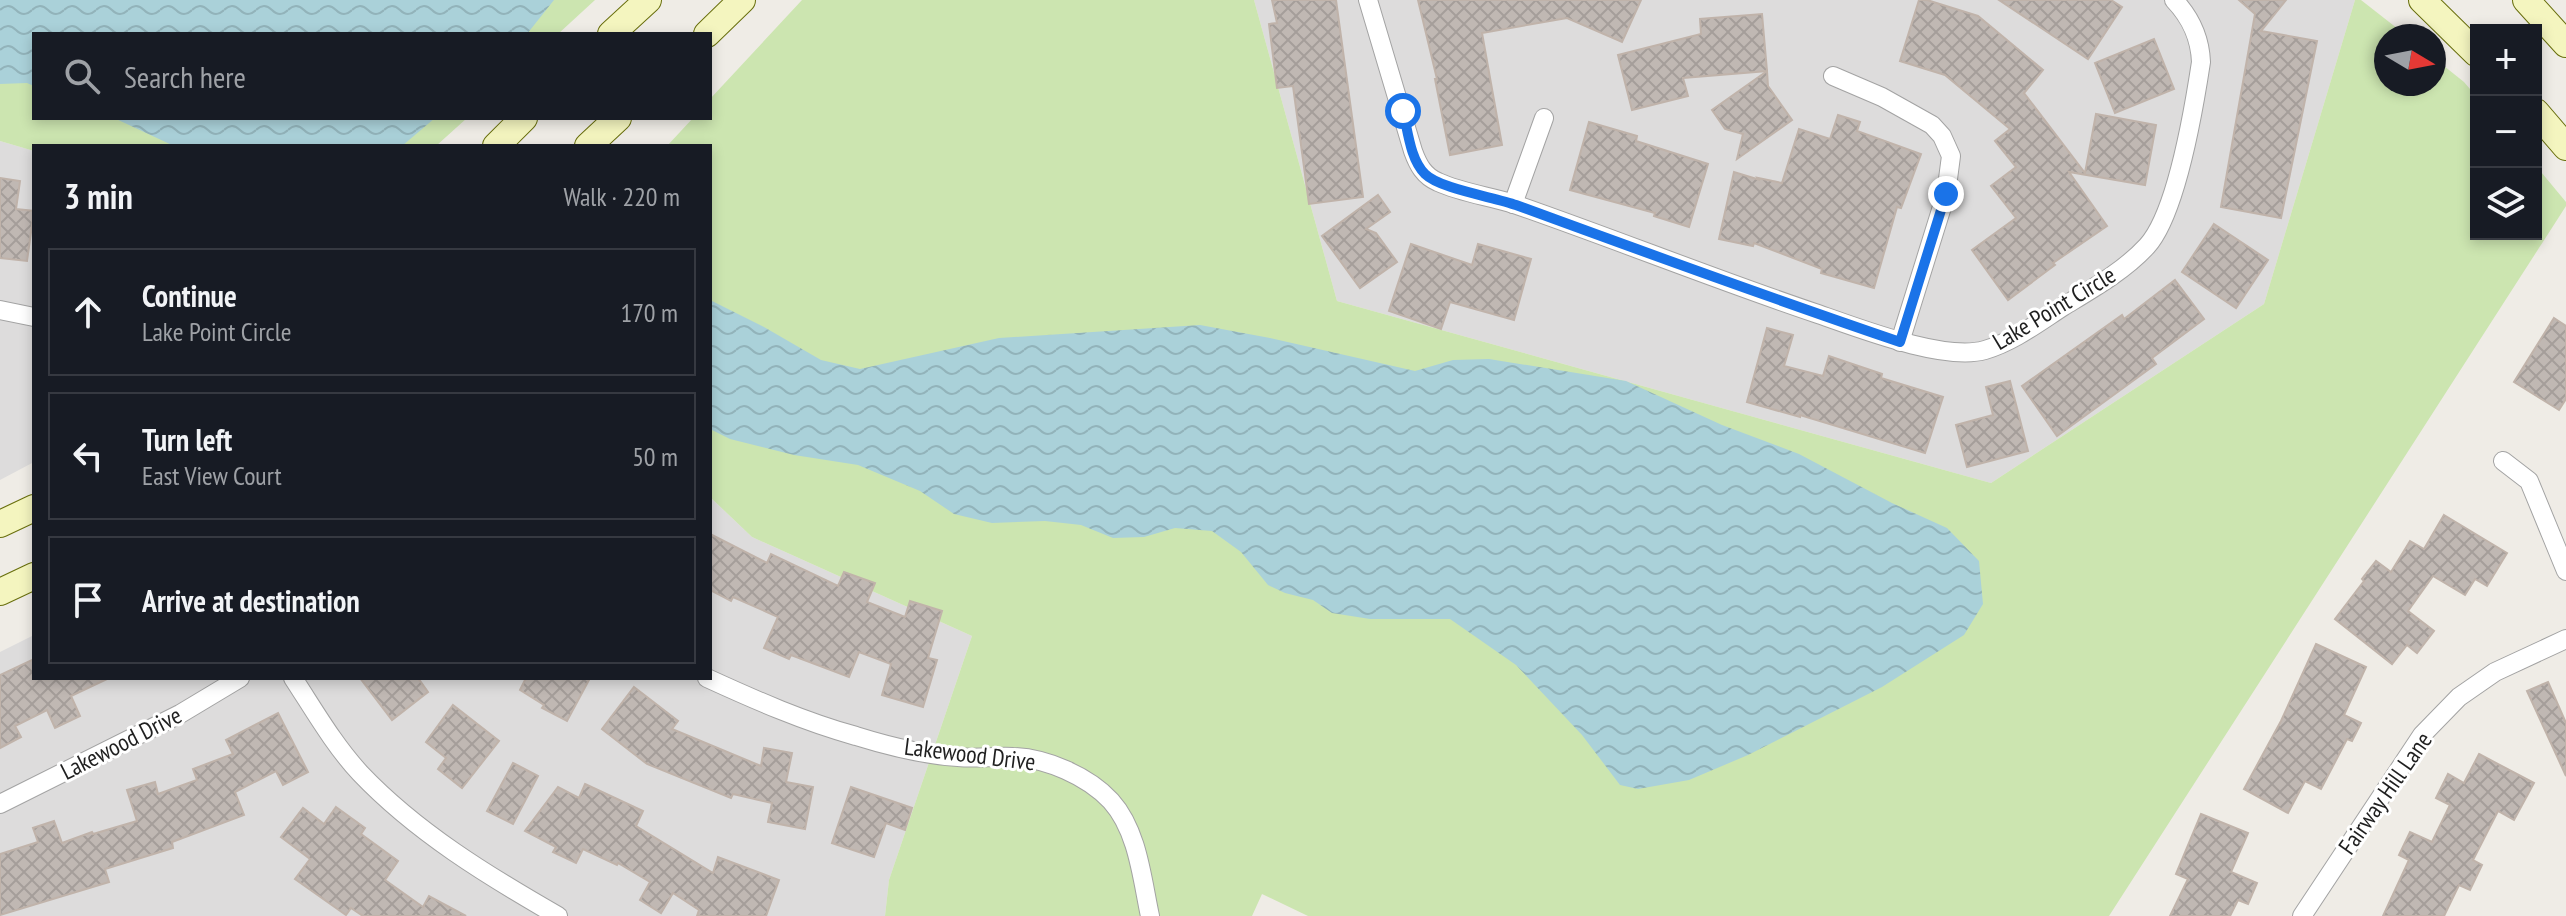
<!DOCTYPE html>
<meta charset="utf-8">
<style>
:root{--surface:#171b24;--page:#20242c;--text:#f1f3f6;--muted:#9ea1a6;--line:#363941}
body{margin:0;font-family:"PT Sans Narrow",sans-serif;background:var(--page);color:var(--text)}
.controls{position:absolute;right:24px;top:24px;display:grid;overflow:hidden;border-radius:0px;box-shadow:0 4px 12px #0003}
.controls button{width:72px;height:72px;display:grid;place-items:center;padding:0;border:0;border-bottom:2px solid var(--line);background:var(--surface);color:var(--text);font:40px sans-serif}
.compass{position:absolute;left:2374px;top:24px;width:72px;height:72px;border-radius:50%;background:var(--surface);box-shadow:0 4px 12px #0003;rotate:100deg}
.stop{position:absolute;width:24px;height:24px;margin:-18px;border:6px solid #1a73e8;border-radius:50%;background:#fff}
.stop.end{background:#1a73e8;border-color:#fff;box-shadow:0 2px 8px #0008}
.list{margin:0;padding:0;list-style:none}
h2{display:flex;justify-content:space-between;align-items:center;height:104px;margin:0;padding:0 32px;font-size:34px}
h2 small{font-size:26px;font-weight:400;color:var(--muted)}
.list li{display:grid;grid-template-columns:52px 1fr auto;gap:24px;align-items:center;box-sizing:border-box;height:128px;margin:0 16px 16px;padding:0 16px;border:2px solid var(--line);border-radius:0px}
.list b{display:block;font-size:30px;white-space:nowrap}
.list p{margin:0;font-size:26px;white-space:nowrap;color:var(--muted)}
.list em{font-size:26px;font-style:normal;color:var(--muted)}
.icon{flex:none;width:44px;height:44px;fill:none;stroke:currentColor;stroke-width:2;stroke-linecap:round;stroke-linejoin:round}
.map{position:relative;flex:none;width:2566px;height:916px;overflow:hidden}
.search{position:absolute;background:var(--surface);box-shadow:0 4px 12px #0003;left:32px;top:32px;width:680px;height:88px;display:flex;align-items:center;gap:20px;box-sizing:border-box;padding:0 28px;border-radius:0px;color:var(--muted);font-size:30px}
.panel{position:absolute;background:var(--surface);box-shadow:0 4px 12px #0003;left:32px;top:144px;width:680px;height:536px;border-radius:0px}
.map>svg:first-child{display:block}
.residential{fill:#dddcdc}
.grass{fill:#cce5b0}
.water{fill:url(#water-waves)}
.building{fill:url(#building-cross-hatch);stroke:#c0b3aa;stroke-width:2}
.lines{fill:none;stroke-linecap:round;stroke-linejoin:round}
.minor-casing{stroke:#a3a3a3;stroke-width:20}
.secondary-casing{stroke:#696f0d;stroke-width:28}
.minor{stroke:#fff;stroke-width:18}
.secondary{stroke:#f4f5bf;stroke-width:26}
.route{stroke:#1a73e8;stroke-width:10}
.labels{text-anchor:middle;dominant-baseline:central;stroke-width:6;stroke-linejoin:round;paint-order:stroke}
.street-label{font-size:24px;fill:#1f1f1f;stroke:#fff}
</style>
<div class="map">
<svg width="2566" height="916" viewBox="0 0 2566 916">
<defs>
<pattern id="water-waves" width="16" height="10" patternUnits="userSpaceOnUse" patternTransform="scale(2)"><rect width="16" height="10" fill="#aad1d9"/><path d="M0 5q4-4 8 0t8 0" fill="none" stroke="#92b3ba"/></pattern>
<pattern id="building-cross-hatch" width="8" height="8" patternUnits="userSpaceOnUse" patternTransform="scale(2)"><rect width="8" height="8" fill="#c0b8b3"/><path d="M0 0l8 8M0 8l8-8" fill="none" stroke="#a59e9a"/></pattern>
</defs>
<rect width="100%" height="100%" fill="#efece6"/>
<g class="residential">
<path d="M1254 0H2355L2264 304 1991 483 1337 301Z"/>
<path d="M0 141 34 151V462L0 480Z"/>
<path d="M710 497 752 537 972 636 889 880 885 916H0V652L34 635V678H710Z"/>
</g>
<g class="grass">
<path d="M0 0H595L558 34H34V118H467L436 146H34V151L0 141Z"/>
<path d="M802 0H1254L1337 301 1991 483 2264 304 2355 0H2361L2407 36H2386V84H2434V58L2464 82 2476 96V234H2536V166L2566 202V206L2109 916H1308L1262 894 1252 916H885L889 880 972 636 752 537 710 497V146H667L693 118H710V99Z"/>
</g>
<g class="water">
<path d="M0 0H554L527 34H34V86L27 83 0 84Z"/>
<path d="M114 118H435L402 146H174Z"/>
<path d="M710 300 764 327 821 360 860 369 999 338 1200 325 1270 338 1415 371 1453 360 1489 359 1626 381 1722 425 1799 454 1892 503 1947 528 1979 561 1983 604 1964 635 1882 687 1748 755 1689 780 1638 789 1620 785 1582 735 1516 665 1450 619H1370L1332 613 1313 600 1285 593 1268 585 1241 552 1212 531 1175 528 1144 537 1113 538 1081 525 1045 521 992 523 954 514 920 491 858 465 794 455 730 439 710 429Z"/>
</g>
<g class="building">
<path d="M1272 0H1336L1363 197 1309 204 1293 86 1277 88 1269 24 1277 23Z"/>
<path d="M1418 0H1641L1622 42 1567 18 1482 33 1502 145 1450 155 1435 79H1437Z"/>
<path d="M1919 0H1927L1978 16 2043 70 2024 93 2085 173 2096 114 2156 125 2145 185 2069 172 2107 226 2053 263 2055 265 2008 300 1972 250 2016 218 1991 186 2016 167 1995 141 2010 129 1945 75 1900 61Z"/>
<path d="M1999 0H2111L2122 7 2088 59Z"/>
<path d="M2239 0H2286L2261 31 2317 41 2281 218 2221 207 2255 14Z"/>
<path d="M1762 14 1767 71 1683 78 1688 96 1632 110 1618 55 1701 34 1700 19Z"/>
<path d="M2154 39 2174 89 2115 113 2095 63Z"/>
<path d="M1767 71 1768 86 1792 120 1737 159 1743 134 1725 129 1712 110Z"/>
<path d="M1838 115 1860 122 1857 131 1921 154 1901 208 1897 207 1874 288 1821 273 1822 269 1754 243 1753 246 1719 239 1734 172 1760 180 1758 178 1782 183 1799 129 1830 139Z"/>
<path d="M1589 122 1637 136 1636 141 1708 164 1689 227 1654 216 1655 213 1570 190Z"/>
<path d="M0 178 20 181 16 209 34 211 27 261 0 258Z"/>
<path d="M1378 195 1390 212 1366 229 1376 233 1397 262 1360 288 1322 236Z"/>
<path d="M2214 224 2268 260 2236 308 2182 272Z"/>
<path d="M1411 244 1472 265 1478 244 1531 259 1514 320 1450 302 1441 329 1389 311Z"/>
<path d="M2175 280 2204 319 2152 358 2156 364 2057 436 2022 386 2122 315 2124 319Z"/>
<path d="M2554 318 2566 326V399L2559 410 2514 382Z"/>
<path d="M1767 328 1793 335 1784 366 1823 376 1829 356 1882 374 1881 378 1943 397 1925 453 1800 415V417L1747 402Z"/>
<path d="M2010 381 2028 451 1967 467 1956 425 1993 415 1986 387Z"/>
<path d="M2444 515 2507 553 2487 586 2475 579 2465 595 2433 576 2408 611 2434 631 2417 653 2407 645 2392 664 2335 619 2364 581 2362 579 2376 561 2391 572 2410 541 2424 549Z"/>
<path d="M710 534 767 563 771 554 838 586 844 572 875 583 867 602 905 617 910 601 942 611 928 658 937 660 923 707 882 695 891 664 859 652 849 677 791 655 789 659 764 648 778 617 733 597 731 601 710 590Z"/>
<path d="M2316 644 2366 667 2344 715 2361 723 2352 741 2347 739 2321 789 2305 781 2288 813 2244 789 2281 721Z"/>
<path d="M34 659V678H109L71 696 80 716 55 728 47 710 15 726 21 737 0 748V675Z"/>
<path d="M360 678H418L428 692 392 720Z"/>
<path d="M526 678H590L567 721 542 708 544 705 520 690Z"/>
<path d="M2548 682 2566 723V776L2527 691Z"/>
<path d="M634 687 678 721 672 729 761 766 764 748 792 753 786 782 813 787 805 829 768 822 772 803 733 794 731 798 647 764 602 729Z"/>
<path d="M453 705 499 741 462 788 438 769 446 758 426 742Z"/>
<path d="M278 713 308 772 283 785 276 771 235 792 244 815 172 842 173 848 105 869 109 882 0 915V854L38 842 33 828 54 821 62 843 92 832 93 834 137 821 127 790 155 782 158 794 197 780 193 769 233 754 226 740Z"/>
<path d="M2479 754 2534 783 2514 820 2498 811 2473 860 2482 865 2470 890 2459 885 2444 916H2383L2409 860 2399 855 2410 832 2432 842 2450 805 2436 798 2448 774 2464 783Z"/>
<path d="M513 763 538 776 513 824 487 811Z"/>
<path d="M585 784 643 811 636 826 713 873 718 857 779 880 766 916H697L699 910 673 893 661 913 640 900 650 882 618 863 617 865 583 849 576 863 553 852 556 847 525 831 558 787 579 798Z"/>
<path d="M851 787 912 808 905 830 886 823 874 857 832 843Z"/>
<path d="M336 807 365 828 361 834 398 861 385 880 423 907 429 896 466 916H363L351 908 346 915 295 879 310 859 281 837 303 808 324 824Z"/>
<path d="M2201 814 2248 833 2231 872 2257 883 2248 904 2238 900 2230 916H2170L2188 879 2176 874Z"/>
</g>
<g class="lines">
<g class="minor-casing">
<g id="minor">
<path d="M1368 0 1413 151C1418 165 1424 176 1438 182 1462 193 1489 196 1514 204 1615 239 1714 279 1815 313 1856 327 1944 362 1985 350 2013 342 2039 322 2064 306 2092 289 2124 271 2147 246 2177 213 2194 108 2201 62 2200 37 2191 18 2174 0"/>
<path d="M1833 76 1882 97 1932 125 1942 136 1951 156 1946 194 1900 342"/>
<path d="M1513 204 1544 118"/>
<path d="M0 310 34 317"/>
<path d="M2503 461 2529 481 2566 571"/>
<path d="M293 678C314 710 334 745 360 773 416 832 488 876 558 916"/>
<path d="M707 678C755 700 805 722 856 736 888 746 924 755 958 757 976 759 994 756 1013 757 1046 758 1088 776 1111 801 1138 831 1142 879 1150 916"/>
<path d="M0 804 180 714 240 678"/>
<path d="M2302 916 2422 735 2459 697 2495 672 2566 639"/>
</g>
</g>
<g class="secondary-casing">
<g id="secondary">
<path d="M2422 0 2476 53"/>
<path d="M2526 0 2566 44"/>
<path d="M611 34 648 0"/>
<path d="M707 34 742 0"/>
<path d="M2536 112 2566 147"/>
<path d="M496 146 524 118"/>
<path d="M588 146 618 118"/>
<path d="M0 524 34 508"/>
<path d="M0 592 34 576"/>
</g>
</g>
<use href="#minor" class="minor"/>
<use href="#secondary" class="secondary"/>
</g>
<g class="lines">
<path class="route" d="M1403 111C1408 131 1410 159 1425 174 1440 189 1494 197 1516 205 1644 252 1771 298 1900 342L1946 194"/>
</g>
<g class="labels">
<g class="street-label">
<text transform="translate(2054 308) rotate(-31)">Lake Point Circle</text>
<text transform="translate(121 743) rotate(-27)">Lakewood Drive</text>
<text transform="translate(970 754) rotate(7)">Lakewood Drive</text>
<text transform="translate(2385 793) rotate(-55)">Fairway Hill Lane</text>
</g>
</g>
</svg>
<div class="controls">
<button>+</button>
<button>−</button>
<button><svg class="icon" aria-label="layers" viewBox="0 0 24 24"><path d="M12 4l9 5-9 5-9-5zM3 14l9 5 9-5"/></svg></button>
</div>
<svg class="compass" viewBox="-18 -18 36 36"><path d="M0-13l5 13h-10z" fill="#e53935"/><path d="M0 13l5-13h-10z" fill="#9ea1a6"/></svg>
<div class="stop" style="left:1403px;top:111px"></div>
<div class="stop end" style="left:1946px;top:194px"></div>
<div class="search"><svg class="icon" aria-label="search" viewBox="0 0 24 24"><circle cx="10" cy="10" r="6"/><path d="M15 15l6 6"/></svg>Search here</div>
<section class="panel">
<h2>3 min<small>Walk · 220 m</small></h2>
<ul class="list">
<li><svg class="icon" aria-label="ahead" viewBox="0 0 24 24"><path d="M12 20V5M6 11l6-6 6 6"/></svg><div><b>Continue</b><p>Lake Point Circle</p></div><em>170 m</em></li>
<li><svg class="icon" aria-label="left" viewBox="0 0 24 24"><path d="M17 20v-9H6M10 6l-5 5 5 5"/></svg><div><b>Turn left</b><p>East View Court</p></div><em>50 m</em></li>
<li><svg class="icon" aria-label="arrive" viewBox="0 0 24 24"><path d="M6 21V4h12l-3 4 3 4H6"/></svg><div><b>Arrive at destination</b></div></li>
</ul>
</section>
</div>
